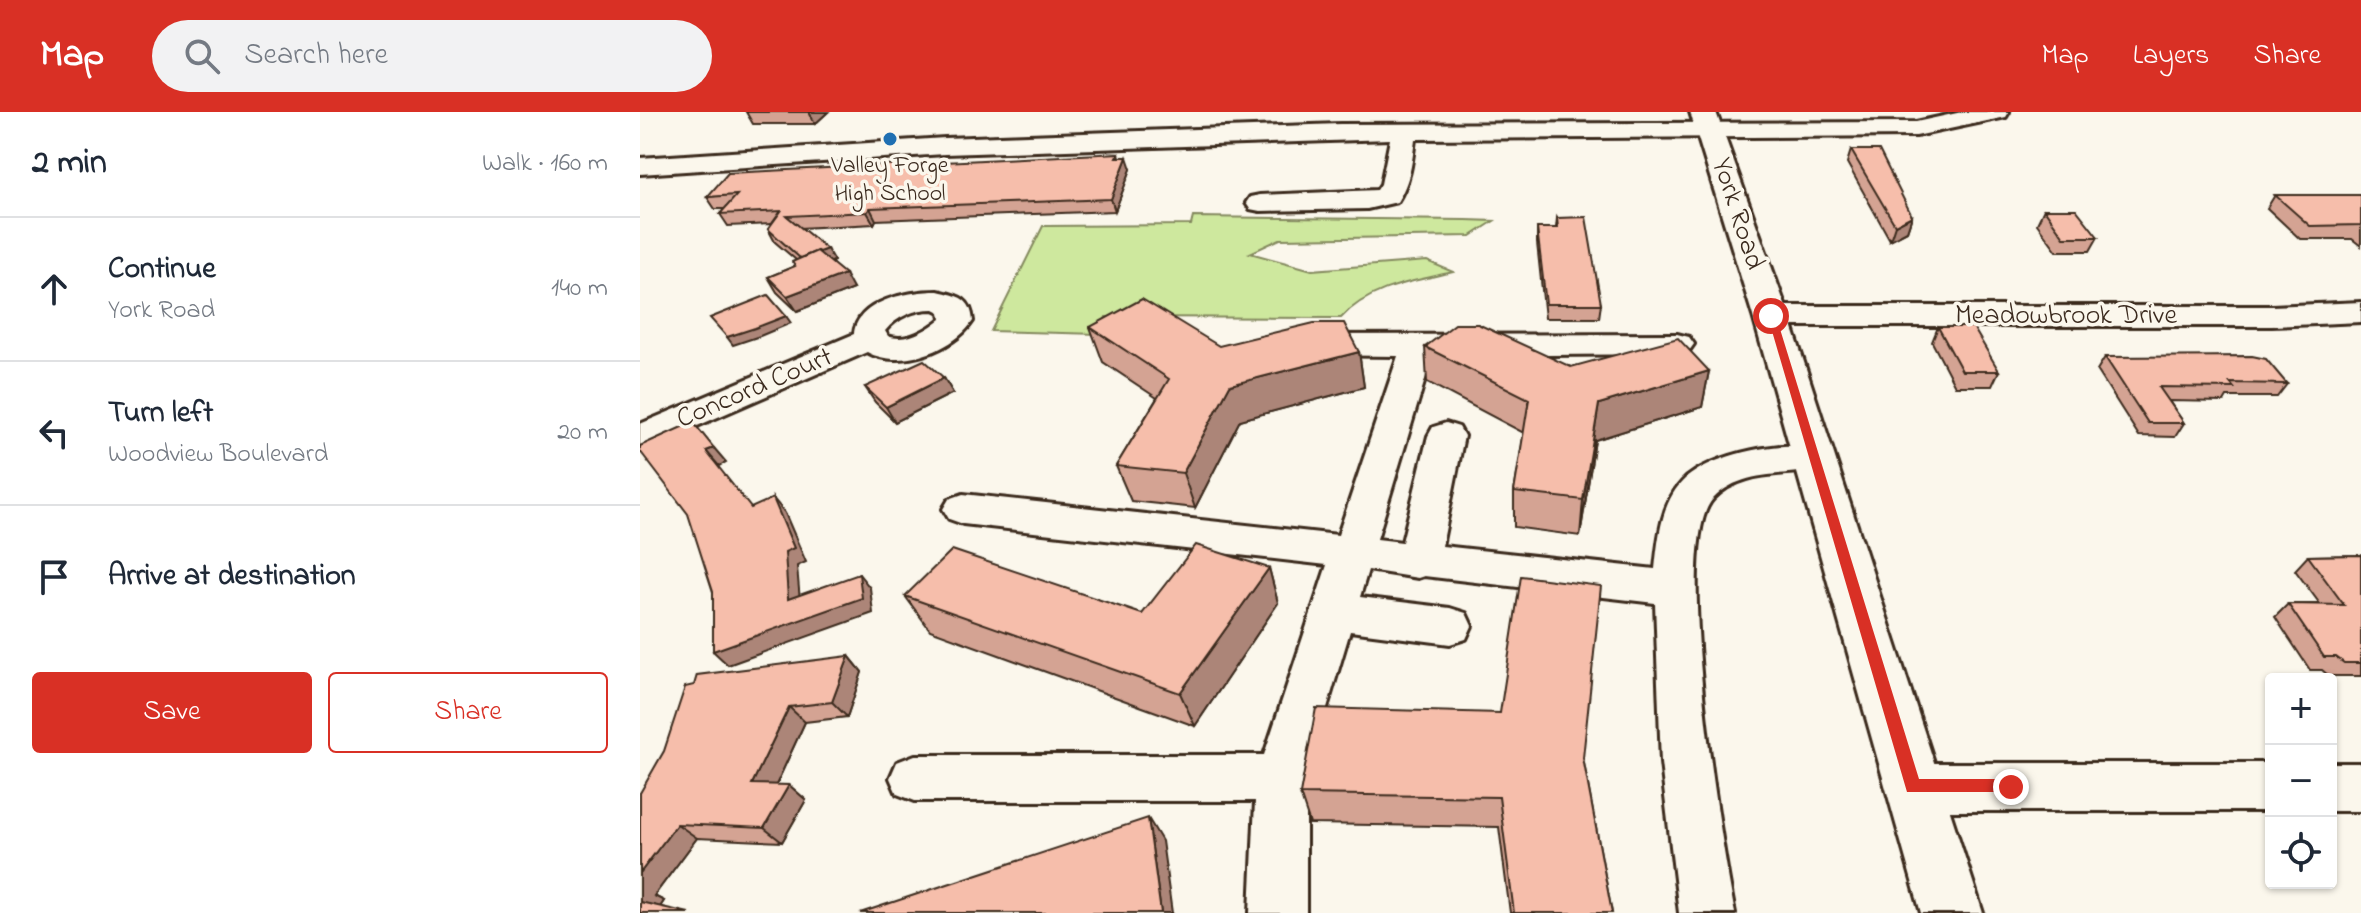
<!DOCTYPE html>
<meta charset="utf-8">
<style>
:root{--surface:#fff;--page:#f2f2f3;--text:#1f2937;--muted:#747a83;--line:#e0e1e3;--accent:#d93025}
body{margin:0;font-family:"Indie Flower",sans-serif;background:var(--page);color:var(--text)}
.controls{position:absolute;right:24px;bottom:24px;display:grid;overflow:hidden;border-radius:8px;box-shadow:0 2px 6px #0004}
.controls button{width:72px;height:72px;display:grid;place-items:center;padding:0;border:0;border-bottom:2px solid var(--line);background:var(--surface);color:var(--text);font:40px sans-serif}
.stop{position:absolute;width:24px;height:24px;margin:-18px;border:6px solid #d93025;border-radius:50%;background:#fff}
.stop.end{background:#d93025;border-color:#fff;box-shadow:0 2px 8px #0008}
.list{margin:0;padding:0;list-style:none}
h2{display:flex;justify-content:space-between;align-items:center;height:104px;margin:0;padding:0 32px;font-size:34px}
h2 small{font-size:26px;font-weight:400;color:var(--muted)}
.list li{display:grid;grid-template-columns:52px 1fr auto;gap:24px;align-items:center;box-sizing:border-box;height:144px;padding:0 32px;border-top:2px solid var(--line)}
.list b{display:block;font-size:30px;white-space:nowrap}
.list p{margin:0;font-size:26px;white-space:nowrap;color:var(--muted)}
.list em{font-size:26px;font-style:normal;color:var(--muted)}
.actions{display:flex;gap:16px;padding:24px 32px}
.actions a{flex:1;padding:18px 0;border:2px solid var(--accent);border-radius:8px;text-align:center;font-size:28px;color:var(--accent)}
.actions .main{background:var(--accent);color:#fff}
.icon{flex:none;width:44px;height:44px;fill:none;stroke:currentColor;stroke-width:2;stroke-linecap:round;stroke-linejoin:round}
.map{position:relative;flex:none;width:1721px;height:801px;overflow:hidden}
header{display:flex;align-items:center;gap:48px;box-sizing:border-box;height:112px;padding:0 40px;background:var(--accent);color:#fff}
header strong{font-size:38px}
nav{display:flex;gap:44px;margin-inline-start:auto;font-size:28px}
.search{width:560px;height:72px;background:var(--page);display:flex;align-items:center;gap:20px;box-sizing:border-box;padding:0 28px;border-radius:44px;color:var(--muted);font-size:30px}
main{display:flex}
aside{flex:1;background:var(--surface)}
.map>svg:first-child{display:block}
.green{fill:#cee89e;stroke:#84895e;stroke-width:2}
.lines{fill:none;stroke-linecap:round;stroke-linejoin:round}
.minor-casing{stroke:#3b2a1e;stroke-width:6}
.major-casing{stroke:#3b2a1e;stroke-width:6}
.minor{fill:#fbf7ec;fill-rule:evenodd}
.major{fill:#fbf7ec;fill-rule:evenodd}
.wall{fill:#d4a393;stroke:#3b2a1e;stroke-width:2}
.shaded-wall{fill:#ac8578;stroke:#3b2a1e;stroke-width:2}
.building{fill:#f6beab;stroke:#3b2a1e;stroke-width:2}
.route{fill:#d93025}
.poi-dot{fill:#1f6fb2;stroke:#fbf7ec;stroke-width:3}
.labels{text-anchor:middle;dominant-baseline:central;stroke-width:7;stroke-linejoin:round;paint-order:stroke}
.far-poi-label{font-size:24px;fill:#3b2a1e;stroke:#fbf7ec}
.street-label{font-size:28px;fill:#3b2a1e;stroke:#fbf7ec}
</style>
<header>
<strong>Map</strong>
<div class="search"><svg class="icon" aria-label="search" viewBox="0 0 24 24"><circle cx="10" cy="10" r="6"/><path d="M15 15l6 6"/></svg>Search here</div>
<nav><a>Map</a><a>Layers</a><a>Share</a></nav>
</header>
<main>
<aside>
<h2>2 min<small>Walk · 160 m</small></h2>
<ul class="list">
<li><svg class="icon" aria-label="ahead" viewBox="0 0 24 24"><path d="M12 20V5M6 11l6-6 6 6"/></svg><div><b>Continue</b><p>York Road</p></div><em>140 m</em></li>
<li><svg class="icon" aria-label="left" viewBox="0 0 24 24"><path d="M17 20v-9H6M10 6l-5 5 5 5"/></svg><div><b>Turn left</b><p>Woodview Boulevard</p></div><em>20 m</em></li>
<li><svg class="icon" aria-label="arrive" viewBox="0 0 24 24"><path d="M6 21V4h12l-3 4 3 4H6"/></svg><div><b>Arrive at destination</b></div></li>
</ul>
<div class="actions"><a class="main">Save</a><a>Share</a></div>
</aside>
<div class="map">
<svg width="1721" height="801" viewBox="0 0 1721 801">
<rect width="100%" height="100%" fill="#fbf7ec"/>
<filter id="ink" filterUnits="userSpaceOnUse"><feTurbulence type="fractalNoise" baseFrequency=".0125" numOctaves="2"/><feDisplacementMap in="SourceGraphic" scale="16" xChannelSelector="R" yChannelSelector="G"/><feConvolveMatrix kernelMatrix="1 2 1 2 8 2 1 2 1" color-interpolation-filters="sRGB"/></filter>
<g filter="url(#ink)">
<path class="green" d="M553 105 826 108 854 109 831 124 640 127 610 141 672 158 787 149 813 160C774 169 729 175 701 206L466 205 459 222 351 219 403 114 551 113Z"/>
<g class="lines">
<g class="minor-casing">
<g id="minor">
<path d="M1322 0H1369L1366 5 1276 24 775 27C772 51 770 70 757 90L727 97 620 99 610 97 606 91 610 85 620 83 737 78 741 72 750 27 305 42 0 62V46L305 26 700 12 1276 10Z"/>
<path d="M298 179C319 184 331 186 333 209 313 239 260 258 227 240L0 339V312L214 222C217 188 270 179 298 179ZM294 197 300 200 301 207C287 218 266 231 248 224L245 219C257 204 275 197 294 197Z"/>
<path d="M1721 190V210L1632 214H1131L1120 211 1115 204 1120 197 1131 194H1632Z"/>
<path d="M1037 222 1049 225 1054 232 1049 239 1037 242 792 244 737 427 762 430 788 324 793 315 806 311 819 315 824 324 802 434 1015 457C1018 429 1021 391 1042 370 1070 341 1150 326 1187 337L1193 346 1187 355C1149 366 1103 355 1073 387 1031 431 1082 735 1095 801H1039L1021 651 1015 491 784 464 778 466 728 458 720 485 810 496 826 501 832 514 826 527 810 532 710 519 666 666V801H610L615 689H275L257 682 250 666 257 650 275 643H624L687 453 323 412 309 407 303 397 309 387 323 382 698 423 758 244 662 243 650 240 645 233 650 226 662 223Z"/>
<path d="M1273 651H1631V699H1273L1255 692 1248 675 1255 658Z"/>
<rect x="1691" y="651" width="30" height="48"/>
</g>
</g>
<g class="major-casing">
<path id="major" d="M1050 0H1076L1149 204 1343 801H1281L1113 204Z"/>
</g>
<use href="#minor" class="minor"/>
<use href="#major" class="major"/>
</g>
<g class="wall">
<path d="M106 0H188L175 12H113Z"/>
<path d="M1211 38 1272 104 1267 119 1250 128 1207 51Z"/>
<path d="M479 41 480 45 491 57 475 99 236 108 234 112 161 116 194 149 191 150 213 177 157 199 137 180 128 165 155 154 156 148 135 130 128 117 132 112 88 114 80 102 85 97H75L67 85Z"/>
<path d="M1635 83H1721V134L1712 127H1660L1627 96Z"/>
<path d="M1404 97 1458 125 1450 139H1417L1397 112Z"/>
<path d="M917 106 961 192 959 206H905L897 131V116H916Z"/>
<path d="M450 215 579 234 719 240 724 275 600 308 555 396 491 389 476 354 517 286 463 250Z"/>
<path d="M1298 215 1359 259 1352 274H1315L1292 230Z"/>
<path d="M785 235 931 255 1069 259 1062 295 955 328 940 424 874 415V380L884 321 787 270Z"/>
<path d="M1465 245 1647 272 1637 285H1587L1584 290 1529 289 1544 311 1535 325 1499 324 1457 258Z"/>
<path d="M304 266 313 281 255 310 235 290 225 275Z"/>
<path d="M1721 443V564H1689L1682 558H1670L1635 505 1648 492H1680L1655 458 1668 444Z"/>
<path d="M629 456 638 491 555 614 290 518 265 484 502 502Z"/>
<path d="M209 544 222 560 207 605 165 610 136 673H149L166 688 142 730 57 726 14 784 24 789 20 795 0 801V681Z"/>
<path d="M943 646 972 801H870L859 715 670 712 660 682Z"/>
</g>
<g class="shaded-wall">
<path d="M169 0H188L175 12Z"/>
<path d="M487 45 491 57 475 99 471 87Z"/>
<path d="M230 96 236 108 234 112 227 100Z"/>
<path d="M1272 104 1267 119 1250 128 1255 113Z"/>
<path d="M187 137 194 149 169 159 161 147Z"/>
<path d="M205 162 213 177 157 199 147 184Z"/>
<path d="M146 204 151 211 120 224 93 233 87 225Z"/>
<path d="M719 240 724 275 600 308 555 396 543 361 590 273Z"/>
<path d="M1069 259 1062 295 955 328 940 424 943 388 959 292Z"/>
<path d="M304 266 313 281 255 310 246 295Z"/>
<path d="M74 336 86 350 79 354 66 339Z"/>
<path d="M133 386 145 401 166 450 157 454 161 501 148 487Z"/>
<path d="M629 456 638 491 555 614 540 581Z"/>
<path d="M219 462 230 476 233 501 88 553 73 539Z"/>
<path d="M209 544 222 560 207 605 192 590Z"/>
<path d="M149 595 165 610 130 686 112 672Z"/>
<path d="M149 673 166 688 142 730 124 716Z"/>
<path d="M508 706 522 729 532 801H521Z"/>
<path d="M37 712 57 726 14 784 24 789 16 801 0 792V761Z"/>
</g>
<g class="building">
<path d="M1211 38H1239L1272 104 1255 113Z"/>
<path d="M479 41 477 45H487L471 87 230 96 227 100 147 104 187 137 179 140 177 139 160 146 128 117 141 99 80 102 97 83 67 85 88 61Z"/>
<path d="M1635 83H1721V113L1670 114Z"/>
<path d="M1404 97H1436L1458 125H1424Z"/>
<path d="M946 105 961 192H906L897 116H918L917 106Z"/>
<path d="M177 139 205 162 147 184 128 165 155 154 152 150Z"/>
<path d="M128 183 146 204 115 216 87 225 70 206Z"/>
<path d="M502 187 579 234 674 211H704L719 240 590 273 543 361 476 354 529 267 450 215Z"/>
<path d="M815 212H838L931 255 1038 226 1069 259 959 292 943 388 874 380 889 287 785 235Z"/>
<path d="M1298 215H1333L1359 259H1322Z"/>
<path d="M1612 244 1626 247 1647 272 1590 271 1594 276 1519 275 1544 311H1508L1465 245Z"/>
<path d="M284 248 304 266 246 295 225 275Z"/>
<path d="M53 310 74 336 66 339 111 396 133 386 154 436 145 440 148 487 219 462 222 486 73 539V480L48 402 0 339V334Z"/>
<path d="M556 433 629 456 540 581 265 484 312 438 502 502Z"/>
<path d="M1721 443V551H1704L1696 545H1684L1648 492 1704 493 1668 444Z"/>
<path d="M881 464 961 474 943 646 972 801H874L859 685 660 682 676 596 860 601Z"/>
<path d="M209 544 192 590 149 595 112 672 149 673 124 716 37 712 0 761V681L24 639 45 575 54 573 57 563Z"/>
<path d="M508 706 521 801H220Z"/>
<path d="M0 790 49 801H0Z"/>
</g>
</g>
<path class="route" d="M1127 202 1136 204 1279 667H1371L1379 675 1377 680H1267Z"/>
<circle class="poi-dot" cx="250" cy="27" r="8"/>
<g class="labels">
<g class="far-poi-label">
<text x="250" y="54">Valley Forge<tspan x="250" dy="28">High School</tspan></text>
</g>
<g class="street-label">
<text transform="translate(1097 102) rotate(72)">York Road</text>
<text x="1426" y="204">Meadowbrook Drive</text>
<text transform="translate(115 277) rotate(-23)">Concord Court</text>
</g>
</g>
</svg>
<div class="controls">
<button>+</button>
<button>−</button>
<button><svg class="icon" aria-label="locate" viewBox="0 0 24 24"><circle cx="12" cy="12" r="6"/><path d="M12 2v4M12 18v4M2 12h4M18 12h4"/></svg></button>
</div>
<div class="stop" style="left:1131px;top:204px"></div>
<div class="stop end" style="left:1371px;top:675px"></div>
</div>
</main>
